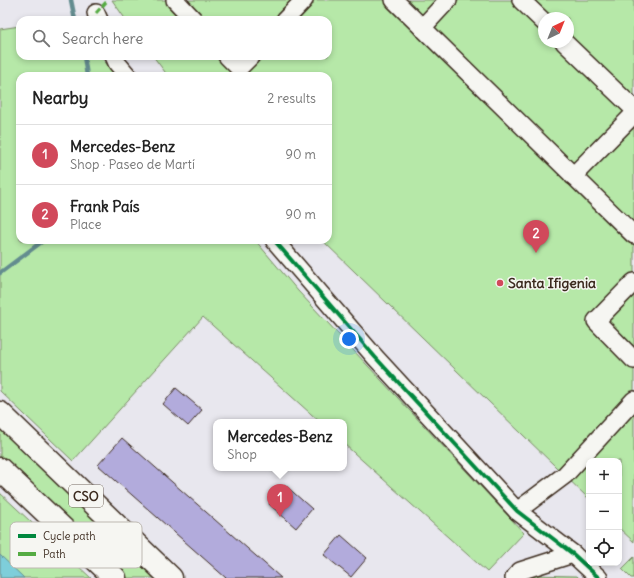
<!DOCTYPE html>
<meta charset="utf-8">
<style>
:root{--surface:#fff;--page:#f6f6f6;--text:#222;--muted:#767676;--line:#e0e0e0;--accent:#d1495b}
body{margin:0;font-family:Delius,sans-serif;background:var(--page);color:var(--text)}
.controls{position:absolute;right:12px;bottom:12px;display:grid;overflow:hidden;border-radius:8px;box-shadow:0 2px 6px #0003}
.controls button{width:36px;height:36px;display:grid;place-items:center;padding:0;border:0;border-bottom:1px solid var(--line);background:var(--surface);color:var(--text);font:20px sans-serif}
.compass{position:absolute;left:538px;top:12px;width:36px;height:36px;border-radius:50%;background:var(--surface);box-shadow:0 2px 6px #0003;rotate:43deg}
.you{position:absolute;left:349px;top:339px;width:14px;height:14px;margin:-10px;border:3px solid #fff;border-radius:50%;background:#1a73e8;box-shadow:0 0 0 6px #1a73e833}
.badge{display:grid;place-items:center;width:26px;height:26px;border-radius:50%;background:var(--accent);color:#fff;font-size:13px;font-weight:700}
.pin{position:absolute;translate:-50% -33px;filter:drop-shadow(0 1px 2px #0008)}
.pin::after{content:'';position:absolute;top:21px;width:14px;height:12px;background:inherit;clip-path:polygon(0 0,100% 0,50% 100%)}
.popup{position:absolute;left:213px;top:419px;width:134px;height:52px;box-sizing:border-box;display:grid;place-content:center;border-radius:8px;background:var(--surface);filter:drop-shadow(0 1px 3px #0005);font-size:13px;white-space:nowrap;color:var(--muted)}
.popup b{font-size:15px;color:var(--text)}
.popup::after{content:'';position:absolute;left:50%;top:100%;margin-left:-8px;border:8px solid transparent;border-top-color:var(--surface)}
.list{margin:0;padding:0;list-style:none}
h2{display:flex;justify-content:space-between;align-items:center;height:52px;margin:0;padding:0 16px;font-size:17px}
h2 small{font-size:13px;font-weight:400;color:var(--muted)}
.list li{display:grid;grid-template-columns:26px 1fr auto;gap:12px;align-items:center;box-sizing:border-box;height:60px;padding:0 16px;border-top:1px solid var(--line)}
.list b{display:block;font-size:15px;white-space:nowrap}
.list p{margin:0;font-size:13px;white-space:nowrap;color:var(--muted)}
.list em{font-size:13px;font-style:normal;color:var(--muted)}
.icon{flex:none;width:22px;height:22px;fill:none;stroke:currentColor;stroke-width:2;stroke-linecap:round;stroke-linejoin:round}
.map{position:relative;flex:none;width:634px;height:578px;overflow:hidden}
.search{position:absolute;background:var(--surface);box-shadow:0 2px 6px #0003;left:16px;top:16px;width:316px;height:44px;display:flex;align-items:center;gap:10px;box-sizing:border-box;padding:0 14px;border-radius:12px;color:var(--muted);font-size:15px}
.panel{position:absolute;background:var(--surface);box-shadow:0 2px 6px #0003;left:16px;top:72px;width:316px;height:172px;border-radius:12px}
.map>svg:first-child{display:block}
.green{fill:#b6e8a8;stroke:#788963;fill-rule:evenodd}
.water{fill:#7eceda;stroke:#638c8f}
.lines{fill:none;stroke-linecap:round;stroke-linejoin:round}
.stream{stroke:#638c8f;stroke-width:4.5}
.building{fill:#b2abdc;stroke:#3b2a1e}
.minor-casing{stroke:#3b2a1e;stroke-width:20}
.major-casing{stroke:#3b2a1e;stroke-width:25}
.minor{stroke:#f6f6f2;stroke-width:17}
.major{stroke:#f6f6f2;stroke-width:22}
.quiet{stroke:#55ab43;stroke-width:3;stroke-dasharray:6 3;stroke-linecap:butt}
.cycleway-casing{stroke:#f6f6f2;stroke-width:6}
.cycleway{stroke:#00873e;stroke-width:4}
.poi-dot{fill:#d1495b;stroke:#f6f6f2;stroke-width:1.5}
.labels{text-anchor:middle;dominant-baseline:central;stroke-width:3;stroke-linejoin:round;paint-order:stroke}
.shield{fill:#f6f6f2;stroke:#73675e;stroke-width:1}
.shield-label{font-size:13px;font-weight:bold;fill:#3b2a1e}
.poi-label{font-size:14px;font-weight:bold;fill:#3b2a1e;stroke:#f6f6f2;text-anchor:start}
.key{fill:#f6f6f2;stroke:#beb9b2;stroke-width:1}
.key-label{font-size:11px;fill:#3b2a1e}
</style>
<div class="map">
<svg width="634" height="578" viewBox="0 0 634 578">
<rect width="100%" height="100%" fill="#e8e7ee"/>
<filter id="ink" filterUnits="userSpaceOnUse"><feTurbulence type="fractalNoise" baseFrequency=".025" numOctaves="2"/><feDisplacementMap in="SourceGraphic" scale="8" xChannelSelector="R" yChannelSelector="G"/><feConvolveMatrix kernelMatrix="1 2 1 2 8 2 1 2 1" color-interpolation-filters="sRGB"/></filter>
<g filter="url(#ink)">
<g class="green">
<path d="M112 0H634V542L619 528V461H589V499L322 240H328V76H168L153 56H328V20H126ZM544 18H568V42H544Z"/>
<path d="M20 26V56H100L117 76H20V240H255L298 291 524 533 487 572 344 444V422H320L203 317 73 461 0 391V29Z"/>
<path d="M0 429 155 578H124L0 458Z"/>
<path d="M0 493 91 578H0Z"/>
<path d="M634 557V578H631L622 569Z"/>
<path d="M530 575 577 576 579 578H528Z"/>
</g>
<path class="water" d="M0 555 24 578H0Z"/>
<g class="lines">
<g class="stream">
<path d="M71 0 75 20"/>
<path d="M84 56 87 76"/>
<path d="M0 273 44 240"/>
</g>
</g>
<g class="building">
<path d="M176 388 202 410 188 426 163 404Z"/>
<path d="M122 438 281 578H226L98 465Z"/>
<path d="M285 485 312 509 296 528 269 504Z"/>
<path d="M341 535 367 558 351 577 324 555Z"/>
</g>
<g class="lines">
<g class="minor-casing">
<g id="minor">
<path d="M175 0 194 20"/>
<path d="M394 0 634 235"/>
<path d="M521 0 544 22"/>
<path d="M96 13 99 20"/>
<path d="M285 20 304 0"/>
<path d="M422 28 448 0"/>
<path d="M564 42 634 109"/>
<path d="M114 56 117 63 128 76"/>
<path d="M227 56 239 68 251 56"/>
<path d="M573 176 634 114"/>
<path d="M274 240 375 357 517 511 573 554 599 578"/>
<path d="M634 282 596 321 634 360"/>
<path d="M517 511 565 475 634 400"/>
<path d="M514 578 520 571 573 554"/>
</g>
</g>
<g class="major-casing">
<g id="major">
<path d="M0 413 171 578"/>
<path d="M0 469 115 578"/>
</g>
</g>
<use href="#minor" class="minor"/>
<use href="#major" class="major"/>
<path class="quiet" d="M96 13 108 0"/>
<g class="cycleway-casing">
<path id="cycleway" d="M274 240 375 357 517 511 573 554 599 578"/>
</g>
<use href="#cycleway" class="cycleway"/>
</g>
</g>
<circle class="poi-dot" cx="500" cy="283" r="4"/>
<g class="labels">
<rect class="shield" x="69" y="485" width="34" height="22" rx="3"/>
<g class="shield-label">
<text x="86" y="496">CSO</text>
</g>
<g class="poi-label">
<text x="508" y="283">Santa Ifigenia</text>
</g>
</g>
<rect x="10" y="522" width="132" height="46" rx="6" class="key"/>
<rect x="18" y="534" width="18" height="4" fill="#00873e"/>
<rect x="18" y="552" width="18" height="4" fill="#55ab43"/>
<g class="key-label">
<text x="43" y="540">Cycle path</text>
<text x="43" y="558">Path</text>
</g>
</svg>
<div class="controls">
<button>+</button>
<button>−</button>
<button><svg class="icon" aria-label="locate" viewBox="0 0 24 24"><circle cx="12" cy="12" r="6"/><path d="M12 2v4M12 18v4M2 12h4M18 12h4"/></svg></button>
</div>
<svg class="compass" viewBox="-18 -18 36 36"><path d="M0-13l5 13h-10z" fill="#e53935"/><path d="M0 13l5-13h-10z" fill="#767676"/></svg>
<div class="you"></div>
<div class="pin badge" style="left:280px;top:517px">1</div>
<div class="popup"><b>Mercedes-Benz</b>Shop</div>
<div class="pin badge" style="left:536px;top:253px">2</div>
<div class="search"><svg class="icon" aria-label="search" viewBox="0 0 24 24"><circle cx="10" cy="10" r="6"/><path d="M15 15l6 6"/></svg>Search here</div>
<section class="panel">
<h2>Nearby<small>2 results</small></h2>
<ul class="list">
<li><span class="badge">1</span><div><b>Mercedes-Benz</b><p>Shop · Paseo de Martí</p></div><em>90 m</em></li>
<li><span class="badge">2</span><div><b>Frank País</b><p>Place</p></div><em>90 m</em></li>
</ul>
</section>
</div>
